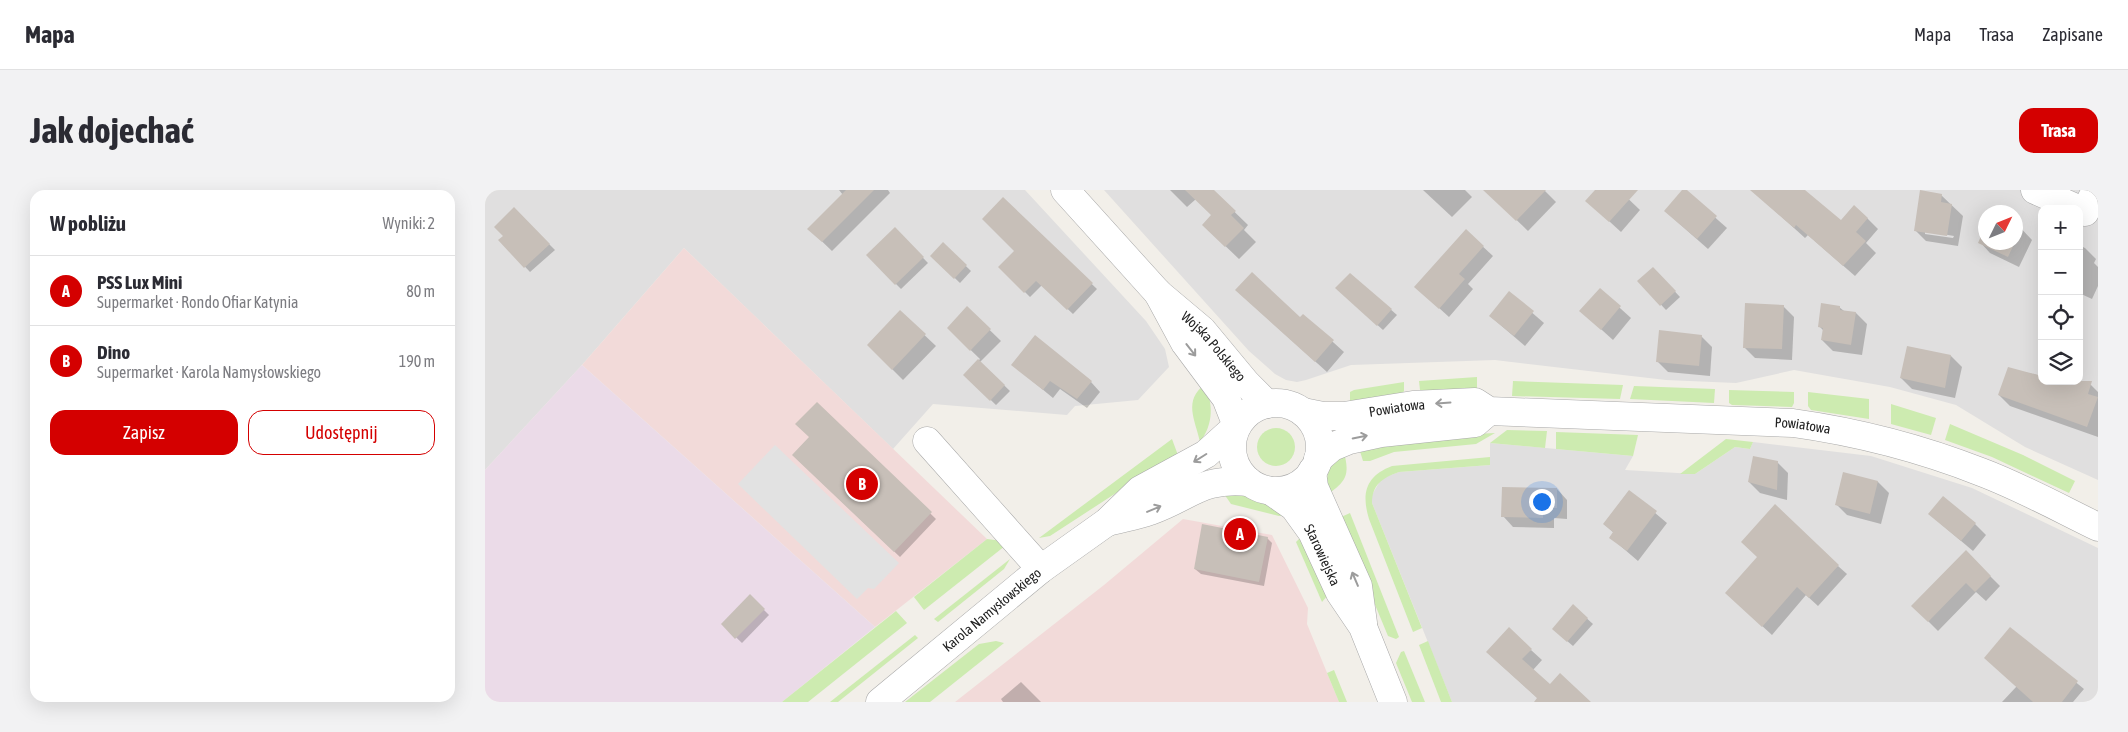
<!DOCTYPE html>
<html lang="pl">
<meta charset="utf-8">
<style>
:root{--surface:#fff;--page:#f2f2f3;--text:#2b2b33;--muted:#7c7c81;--line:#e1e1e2;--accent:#d40000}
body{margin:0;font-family:"Asap Condensed",sans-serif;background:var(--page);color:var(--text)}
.controls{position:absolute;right:15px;top:15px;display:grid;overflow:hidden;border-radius:10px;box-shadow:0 5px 20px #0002}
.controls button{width:45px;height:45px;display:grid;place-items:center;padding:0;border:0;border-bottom:1px solid var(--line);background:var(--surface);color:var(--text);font:25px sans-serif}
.compass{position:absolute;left:1493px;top:15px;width:45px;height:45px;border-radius:50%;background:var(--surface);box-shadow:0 5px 20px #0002;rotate:47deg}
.you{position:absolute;left:1056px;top:311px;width:18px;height:18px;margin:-12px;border:4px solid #fff;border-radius:50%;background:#1a73e8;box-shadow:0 0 0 8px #1a73e833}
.badge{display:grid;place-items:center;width:32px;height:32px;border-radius:50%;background:var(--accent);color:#fff;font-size:16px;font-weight:700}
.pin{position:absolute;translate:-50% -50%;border:2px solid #fff;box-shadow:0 1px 5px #0006}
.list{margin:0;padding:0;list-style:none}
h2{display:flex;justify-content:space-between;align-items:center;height:65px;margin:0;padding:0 20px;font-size:21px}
h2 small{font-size:16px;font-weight:400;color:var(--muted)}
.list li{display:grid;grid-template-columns:32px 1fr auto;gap:15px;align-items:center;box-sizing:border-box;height:70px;padding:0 20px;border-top:1px solid var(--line)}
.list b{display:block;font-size:19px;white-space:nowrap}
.list p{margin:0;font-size:16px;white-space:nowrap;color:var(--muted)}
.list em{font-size:16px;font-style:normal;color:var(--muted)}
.actions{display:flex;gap:10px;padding:15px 20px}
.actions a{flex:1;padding:11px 0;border:1px solid var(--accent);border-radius:15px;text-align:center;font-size:18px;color:var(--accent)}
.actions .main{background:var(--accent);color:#fff}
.icon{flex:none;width:28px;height:28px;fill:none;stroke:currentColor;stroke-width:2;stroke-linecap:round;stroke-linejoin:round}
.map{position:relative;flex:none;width:1613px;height:512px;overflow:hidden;border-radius:15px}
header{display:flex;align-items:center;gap:30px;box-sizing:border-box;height:70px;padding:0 25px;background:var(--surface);border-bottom:1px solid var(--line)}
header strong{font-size:24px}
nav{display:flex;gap:28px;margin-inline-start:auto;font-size:18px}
.intro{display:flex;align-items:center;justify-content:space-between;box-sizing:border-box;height:120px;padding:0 30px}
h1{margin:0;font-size:35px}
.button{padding:12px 22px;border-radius:15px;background:var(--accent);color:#fff;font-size:18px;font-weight:700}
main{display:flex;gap:30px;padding:0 30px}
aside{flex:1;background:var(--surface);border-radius:15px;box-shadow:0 5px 20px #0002}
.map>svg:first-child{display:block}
.residential{fill:#e0dfdf;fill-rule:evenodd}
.commercial{fill:#f2dad9}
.industrial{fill:#ebdbe8}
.grass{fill:#cdebb0}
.parking{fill:#e2e2e2}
.shadow{fill:#0003;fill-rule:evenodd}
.building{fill:#c7bfb8}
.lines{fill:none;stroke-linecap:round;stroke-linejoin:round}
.minor-casing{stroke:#a9a9a9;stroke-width:29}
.minor{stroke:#fff;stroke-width:28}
.oneway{stroke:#9c9c9c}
.labels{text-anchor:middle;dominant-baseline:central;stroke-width:4;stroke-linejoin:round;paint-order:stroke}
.street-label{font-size:14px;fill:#222;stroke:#fff}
</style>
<header>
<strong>Mapa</strong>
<nav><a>Mapa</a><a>Trasa</a><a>Zapisane</a></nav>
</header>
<div class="intro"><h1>Jak dojechać</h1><a class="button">Trasa</a></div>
<main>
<aside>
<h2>W pobliżu<small>Wyniki: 2</small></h2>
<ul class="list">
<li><span class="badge">A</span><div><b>PSS Lux Mini</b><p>Supermarket · Rondo Ofiar Katynia</p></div><em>80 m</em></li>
<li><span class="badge">B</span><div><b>Dino</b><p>Supermarket · Karola Namysłowskiego</p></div><em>190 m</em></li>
</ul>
<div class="actions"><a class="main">Zapisz</a><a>Udostępnij</a></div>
</aside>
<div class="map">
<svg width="1613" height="512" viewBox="0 0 1613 512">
<rect width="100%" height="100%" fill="#f2efe9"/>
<g class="residential">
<path d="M0 0H540L661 131 680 159 684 177 653 210 590 216 582 225 448 214 408 259 199 58 97 175 0 280Z"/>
<path d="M619 0H1613V290L1540 257 1471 215 1405 197 1309 180 1251 193 1181 190 1010 170 866 175 821 190 812 192 801 190 790 184 764 161ZM1557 19H1594V191H1557ZM1500 22H1530V52H1500Z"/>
<path d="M1268 252 1386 266 1487 298 1613 358V512H967L887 313V305L895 291 900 287 914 282 1005 275V253L1148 266 1140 280 1210 284 1250 257 1265 259Z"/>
</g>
<g class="commercial">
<path d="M199 58 502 349 390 437 97 175Z"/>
<path d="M698 329 787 345 823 418 822 434 854 512H470L619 395Z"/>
</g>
<path class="industrial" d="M97 175 390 437 297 512H0V280Z"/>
<g class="grass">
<path d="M992 187V198L989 202 941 204 935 200 934 191Z"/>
<path d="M1028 191 1138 195 1135 209 1027 206Z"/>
<path d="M919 192V201L915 207 865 214V202L869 200Z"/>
<path d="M720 194C728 215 729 233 715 252 710 229 698 211 720 194Z"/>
<path d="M1149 196 1230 199 1229 213 1145 209Z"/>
<path d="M1244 200 1309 202V213L1307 217 1247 215 1244 213Z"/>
<path d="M1323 202 1384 209V229L1326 220 1323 216Z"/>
<path d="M1406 214 1451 228 1446 245 1406 234Z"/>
<path d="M1465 234 1538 265 1590 291 1584 303 1507 267 1460 250Z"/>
<circle cx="791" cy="257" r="19"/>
<path d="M1022 240 1062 241 1060 258 1005 253Z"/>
<path d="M1071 242 1153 245 1148 266 1071 259Z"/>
<path d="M1010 243 991 254 909 262 885 271H878L874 258 969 245Z"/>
<path d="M687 249 694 268 648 292 565 346 554 348Z"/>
<path d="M1241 249 1268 252 1265 259 1250 257 1210 284H1195Z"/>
<path d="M859 262C865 286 861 291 842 305 840 285 844 274 859 262Z"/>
<path d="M1005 267V275L914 282C897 288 887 295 887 313L937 438 928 442 884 329C876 303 881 286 907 276Z"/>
<path d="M737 301C761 305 781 312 801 325L794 326 746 314Z"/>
<path d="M865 323 914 447 911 449 903 446 854 328Z"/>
<path d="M817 346 843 405 837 412 811 352Z"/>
<path d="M502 349 525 352 439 420 429 407Z"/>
<path d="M525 369 519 379 453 432 449 429Z"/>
<path d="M411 421 422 433 323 512H297Z"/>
<path d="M430 445 433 448 353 512H345Z"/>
<path d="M511 451 519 453 445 512H420L494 454Z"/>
<path d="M943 451 967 512H956L934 455Z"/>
<path d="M919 461 940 512H927L911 473 916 462Z"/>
<path d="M849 480 862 512H854L842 483Z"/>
</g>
<path class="parking" d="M290 255 414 373 389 399 383 398 372 409 253 294Z"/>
<g class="shadow">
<path d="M354 0H403L405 3 347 61 324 39 358 5Z"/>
<path d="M685 0H727L763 35 759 40 771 52 754 69 732 48 728 25 711 9 702 17Z"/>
<path d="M938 0H980L987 7 967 27Z"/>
<path d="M1017 0H1059L1071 12 1043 41 1020 19Z"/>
<path d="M1111 0H1134L1155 20 1136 42 1113 21Z"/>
<path d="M1199 0 1242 38 1223 59 1180 21Z"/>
<path d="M1287 0H1318L1356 32 1382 28 1393 39 1381 53 1391 63 1370 86 1323 45 1320 48 1278 10Z"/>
<path d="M1456 5 1478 26 1473 56 1441 51 1430 40ZM1440 41 1469 46 1468 48 1440 44Z"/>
<path d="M518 9 612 99 588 124 557 95 545 107 515 77 531 61Z"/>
<path d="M29 19 70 60 45 82 15 50 20 46Z"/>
<path d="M1530 32 1547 50 1534 77 1505 63 1495 52 1500 40V52H1530Z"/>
<path d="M410 39 443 73 416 99 382 65Z"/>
<path d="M981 41 1008 66 983 94 988 99 964 127 931 97Z"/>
<path d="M458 54 486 81 475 93 447 66Z"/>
<path d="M1594 55 1600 58 1611 69 1609 73 1613 77V96L1607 109 1594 103Z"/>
<path d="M1168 78 1195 107 1181 120 1154 91Z"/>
<path d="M865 84 912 125 898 140 857 103Z"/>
<path d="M751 100 815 129 818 125 859 162 842 182Z"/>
<path d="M1115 100 1146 128 1128 150 1096 121Z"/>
<path d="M1024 103 1059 133 1040 156 1005 126Z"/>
<path d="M1298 116 1309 127 1307 170 1270 168 1259 157Z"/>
<path d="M1354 117 1359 121 1371 123 1382 134 1377 165 1348 161 1337 150 1339 141 1334 136Z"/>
<path d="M482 118 516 151 495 172 525 201 511 215 480 185 495 169 463 138Z"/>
<path d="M415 122 451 156 418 190 383 155Z"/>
<path d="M1216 146 1227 157 1225 186 1183 182 1172 171Z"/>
<path d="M1423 157 1466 166 1477 177 1470 208 1427 199 1416 188Z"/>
<path d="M528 175 606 192 615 202 602 218 575 199 568 208Z"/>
<path d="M1524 179 1557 186V191H1594L1606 195 1613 202V247L1525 216 1514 205Z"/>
<path d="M332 213 451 329 415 367 308 265 325 247Z"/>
<path d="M1292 272 1303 283 1302 310 1275 303 1264 292Z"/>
<path d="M1359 284 1393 292 1404 303 1396 334 1362 325 1351 314Z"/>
<path d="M1072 299 1082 310V329L1069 328V338L1028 337 1018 326Z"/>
<path d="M1144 301 1182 333 1153 371 1125 347 1129 343 1119 334Z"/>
<path d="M1456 334H1490L1501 345 1488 361Z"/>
<path d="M782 348 787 353 779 396 716 384 710 379Z"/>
<path d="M1481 362 1515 396 1501 411 1491 402 1453 441 1428 416Z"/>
<path d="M1353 376 1362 384 1333 416 1321 405 1287 445 1251 412Z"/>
<path d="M265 406 284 425 257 453 237 434Z"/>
<path d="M1088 416 1108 434 1088 456 1074 444Z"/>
<path d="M1526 439 1599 499 1588 512H1517L1532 496Z"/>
<path d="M1046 460 1057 470 1048 480 1065 495 1104 512H1057L1014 473Z"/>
<path d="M536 492 556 512H518L516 509Z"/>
</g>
<g class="building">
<path d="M361 0H389L337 52 322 39Z"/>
<path d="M700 0H729L751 21 746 25 759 38 740 57 717 35 726 25Z"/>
<path d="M998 0H1061L1031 31Z"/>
<path d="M1110 0H1153L1124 32 1100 11Z"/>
<path d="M1197 0H1202L1232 26 1212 49 1179 21Z"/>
<path d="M1265 0H1320L1356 30 1369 15 1383 28 1371 42 1381 51 1358 76 1311 35 1309 38Z"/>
<path d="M1435 0 1457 4 1456 12 1467 14 1462 46 1429 41Z"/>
<path d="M518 7 608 93 582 120 551 91 539 103 513 77 529 61 497 29Z"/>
<path d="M29 17 65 54 39 78 13 50 18 46 9 37Z"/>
<path d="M410 37 439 67 410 95 381 65Z"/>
<path d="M1500 37V52H1530L1523 67 1493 53Z"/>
<path d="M981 39 999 56 974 84 980 89 954 119 929 97Z"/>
<path d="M458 52 482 75 469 89 445 66Z"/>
<path d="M1168 77 1191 101 1175 116 1152 91Z"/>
<path d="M767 82 815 127 818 124 849 150 830 172 750 100Z"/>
<path d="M865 83 907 119 892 136 850 98Z"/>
<path d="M1115 98 1136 116 1116 140 1094 121Z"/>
<path d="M1024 101 1049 121 1029 146 1004 126Z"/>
<path d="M1260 113 1299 115 1297 159 1258 158Z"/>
<path d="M1336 113 1355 116V120L1371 122 1366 155 1336 150 1338 138 1333 137Z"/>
<path d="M482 116 506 139 485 161 462 138Z"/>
<path d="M415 120 441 144 407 180 382 155Z"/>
<path d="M1174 140 1217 145 1214 176 1171 172Z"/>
<path d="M550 145 607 191 592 209 565 191 558 200 526 175Z"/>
<path d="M1422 156 1466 165 1460 198 1415 188Z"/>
<path d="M493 169 520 195 505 211 478 185Z"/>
<path d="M1523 177 1557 186V191H1607L1603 204 1613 207 1602 237 1513 205Z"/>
<path d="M332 212 447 322 409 362 307 265 324 247 310 234Z"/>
<path d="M1268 266 1293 271 1292 300 1263 292Z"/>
<path d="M1358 282 1393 291 1385 324 1350 315Z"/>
<path d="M1017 297 1072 298V318H1058V328L1016 327Z"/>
<path d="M1144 300 1172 321 1142 361 1124 348 1128 342 1118 334Z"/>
<path d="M1458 306 1491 333 1476 351 1443 324Z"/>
<path d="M1290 314 1354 375 1324 408 1312 397 1277 437 1240 403 1272 367 1256 352Z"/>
<path d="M717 334 783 347 774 392 709 379Z"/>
<path d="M1481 360 1506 386 1490 402 1481 393 1443 432 1426 416Z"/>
<path d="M265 404 280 419 250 449 236 434Z"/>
<path d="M1088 414 1103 428 1082 452 1067 439Z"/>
<path d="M1024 437 1047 459 1037 469 1065 494 1075 483 1106 512H1049L1052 508 1001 462Z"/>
<path d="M1525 437 1593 491 1577 512H1548L1499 468Z"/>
</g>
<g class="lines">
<g class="minor-casing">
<g id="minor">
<path id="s1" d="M580 0 673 103 717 140 761 193 782 214"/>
<path d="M1550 0 1593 19"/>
<path d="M1600 22 1611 0"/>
<circle cx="791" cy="257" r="44"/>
<path id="s2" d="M818 222 838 226H859L928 215 990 212 1004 221 1308 233C1372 242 1435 258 1496 282 1536 297 1574 318 1613 337"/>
<path d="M442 251 556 379"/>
<path d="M833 269 847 257 864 250 896 243 990 233 1004 221"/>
<path d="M827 281 829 297 873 396 878 433"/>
<path id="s3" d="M786 301 809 317 827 342 855 403 878 437 908 512"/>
<path d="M623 332C637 328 652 326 665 321 705 307 716 287 764 292"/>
<path id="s4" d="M395 512 556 379 622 332 655 300 721 264 752 236 741 208 700 153 673 103"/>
</g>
</g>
<use href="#minor" class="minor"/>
</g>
<defs><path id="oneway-shaft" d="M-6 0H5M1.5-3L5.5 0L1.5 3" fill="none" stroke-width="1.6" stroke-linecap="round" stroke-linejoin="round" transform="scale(1.25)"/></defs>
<g class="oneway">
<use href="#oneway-shaft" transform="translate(706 160) rotate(52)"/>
<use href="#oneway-shaft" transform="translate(958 213) rotate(176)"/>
<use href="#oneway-shaft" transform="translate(875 247) rotate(-11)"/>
<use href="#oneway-shaft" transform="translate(715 268) rotate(148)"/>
<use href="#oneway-shaft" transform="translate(669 319) rotate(-23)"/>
<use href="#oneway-shaft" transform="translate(870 389) rotate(-113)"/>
</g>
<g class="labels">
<g class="street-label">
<text stroke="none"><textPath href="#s1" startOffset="216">Wojska Polskiego</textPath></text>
<text stroke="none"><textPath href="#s2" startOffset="95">Powiatowa</textPath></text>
<text stroke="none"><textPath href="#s2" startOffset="504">Powiatowa</textPath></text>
<text stroke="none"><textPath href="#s3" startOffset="84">Starowiejska</textPath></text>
<text stroke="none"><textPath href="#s4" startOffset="145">Karola Namysłowskiego</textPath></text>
</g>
</g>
</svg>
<div class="controls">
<button>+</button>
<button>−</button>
<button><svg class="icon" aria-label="locate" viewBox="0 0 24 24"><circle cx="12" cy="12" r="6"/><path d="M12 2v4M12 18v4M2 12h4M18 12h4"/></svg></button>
<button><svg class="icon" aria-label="layers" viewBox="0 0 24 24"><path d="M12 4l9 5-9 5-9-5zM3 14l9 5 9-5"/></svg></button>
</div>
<svg class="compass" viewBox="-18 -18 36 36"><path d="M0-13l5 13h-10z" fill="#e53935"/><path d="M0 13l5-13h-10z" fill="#7c7c81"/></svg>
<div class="you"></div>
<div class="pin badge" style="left:755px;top:344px">A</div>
<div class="pin badge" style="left:377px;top:294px">B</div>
</div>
</main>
